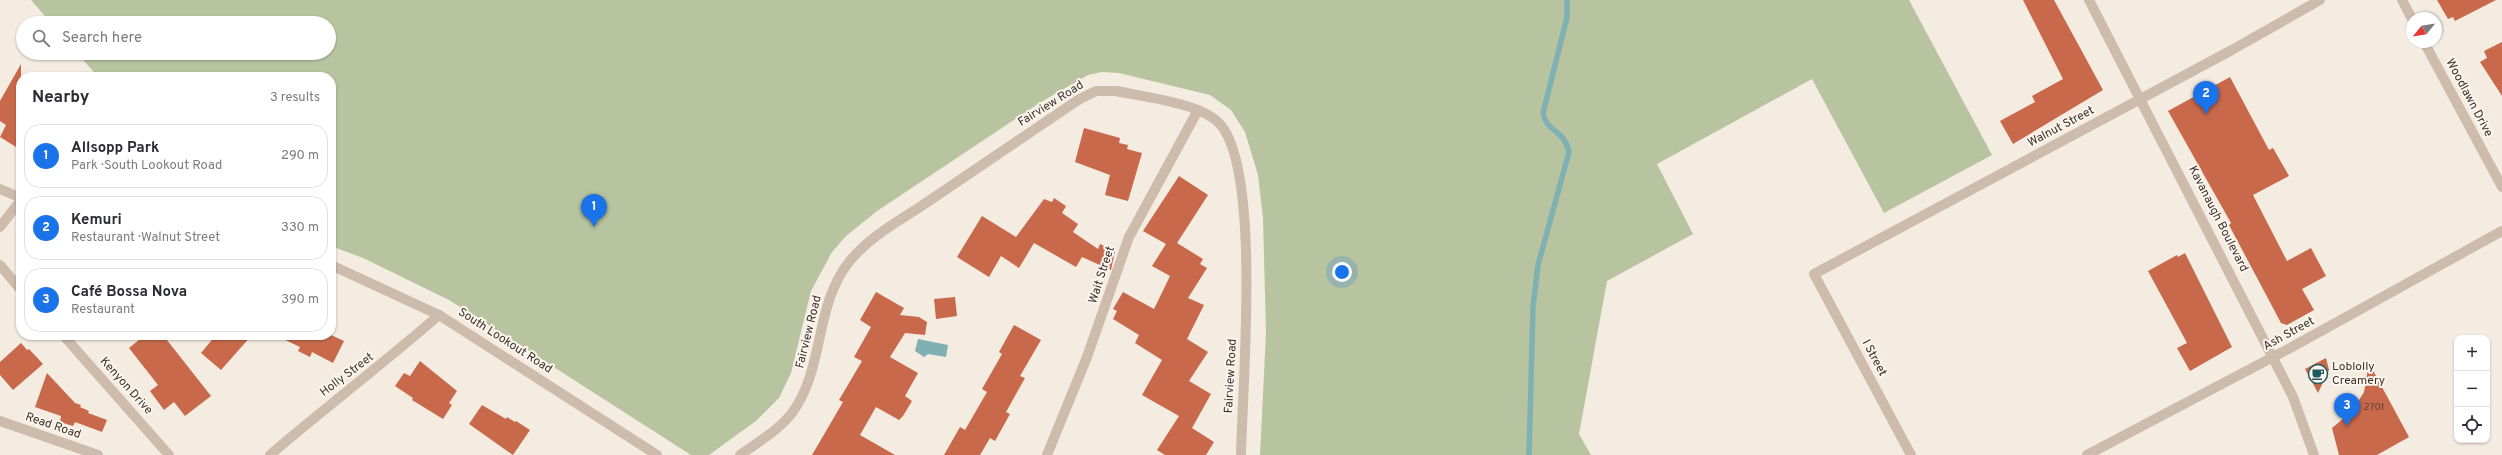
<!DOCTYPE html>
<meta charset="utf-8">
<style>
:root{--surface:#fff;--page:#f2f2f3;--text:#2b2b33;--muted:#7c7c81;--line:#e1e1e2;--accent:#1a73e8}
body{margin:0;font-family:Overpass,sans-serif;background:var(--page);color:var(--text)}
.controls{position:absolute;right:12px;bottom:12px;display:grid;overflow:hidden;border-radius:8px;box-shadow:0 1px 3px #0004}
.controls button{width:36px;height:36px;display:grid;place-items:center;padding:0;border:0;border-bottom:1px solid var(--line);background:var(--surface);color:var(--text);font:20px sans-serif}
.compass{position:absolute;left:2406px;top:12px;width:36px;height:36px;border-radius:50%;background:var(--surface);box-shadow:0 1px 3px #0004;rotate:240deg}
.you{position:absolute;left:1342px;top:272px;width:14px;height:14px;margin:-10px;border:3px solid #fff;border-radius:50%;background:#1a73e8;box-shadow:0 0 0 6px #1a73e833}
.badge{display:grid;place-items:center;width:26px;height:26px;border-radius:50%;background:var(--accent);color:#fff;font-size:13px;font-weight:700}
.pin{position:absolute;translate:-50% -33px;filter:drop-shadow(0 1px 2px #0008)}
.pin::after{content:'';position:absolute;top:21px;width:14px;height:12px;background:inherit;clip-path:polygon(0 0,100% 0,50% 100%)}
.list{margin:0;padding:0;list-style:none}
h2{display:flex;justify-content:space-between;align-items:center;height:52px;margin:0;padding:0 16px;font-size:17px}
h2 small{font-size:13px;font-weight:400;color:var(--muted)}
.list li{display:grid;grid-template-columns:26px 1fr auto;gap:12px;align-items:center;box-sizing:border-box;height:64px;margin:0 8px 8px;padding:0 8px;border:1px solid var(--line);border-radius:16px}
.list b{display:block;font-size:15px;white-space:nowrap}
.list p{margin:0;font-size:13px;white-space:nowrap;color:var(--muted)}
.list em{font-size:13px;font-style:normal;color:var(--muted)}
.icon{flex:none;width:22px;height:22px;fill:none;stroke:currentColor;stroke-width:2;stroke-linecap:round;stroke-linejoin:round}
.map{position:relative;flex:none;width:2502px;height:455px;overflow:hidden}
.search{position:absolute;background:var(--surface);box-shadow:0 1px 3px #0004;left:16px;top:16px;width:320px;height:44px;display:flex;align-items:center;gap:10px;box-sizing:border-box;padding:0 14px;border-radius:22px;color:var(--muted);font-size:15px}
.panel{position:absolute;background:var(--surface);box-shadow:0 1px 3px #0004;left:16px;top:72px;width:320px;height:268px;border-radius:16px}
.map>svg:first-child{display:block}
.green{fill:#b8c4a0}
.water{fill:#7fb0b2}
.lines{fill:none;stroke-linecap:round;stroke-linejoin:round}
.stream{stroke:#7fb0b2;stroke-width:5.5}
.building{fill:#c8694b}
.minor{stroke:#cdbbac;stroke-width:10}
.labels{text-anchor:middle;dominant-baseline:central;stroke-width:4;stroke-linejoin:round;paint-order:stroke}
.number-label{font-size:10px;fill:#5e3e33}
.street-label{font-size:12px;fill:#3b302b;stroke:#fbf5ee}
.poi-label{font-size:12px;fill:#3b302b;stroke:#fbf5ee;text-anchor:start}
</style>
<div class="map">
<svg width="2502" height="455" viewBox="0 0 2502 455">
<rect width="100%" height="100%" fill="#f4ebe1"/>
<path class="green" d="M31 0H1909L1992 155 1884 213 1812 79 1657 164 1693 234 1607 281 1579 434 1591 455H1260L1266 333 1263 218 1258 175 1245 132 1231 110 1210 95 1119 73 1102 72 1088 75 1041 102 877 211 846 236 832 252 811 291 791 373 779 398 756 421 709 455H691L449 300 363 258 331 246V77H98L77 53H329V23H51Z"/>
<path class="water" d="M918 339 948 345 946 357 928 354 924 357 915 351Z"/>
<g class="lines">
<path class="stream" d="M1529 455 1533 307 1538 265 1569 152C1563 127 1547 134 1543 113L1567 17V0"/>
</g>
<g class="building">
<path d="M2023 0H2054L2103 90 2013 144 2000 121 2035 102 2032 96 2063 79Z"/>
<path d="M2437 0H2496L2455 21 2453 17 2448 19Z"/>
<path d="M2502 42V96L2480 62 2487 58 2484 51Z"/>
<path d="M21 64V138L16 147 0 137 6 125 0 121V101Z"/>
<path d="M2230 77 2269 150 2273 148 2289 176 2253 195 2287 261 2311 248 2326 276 2302 289 2314 310 2287 325 2281 323 2229 225 2231 223 2168 111Z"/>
<path d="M1084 128 1120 138 1119 143 1128 145 1127 149 1142 153 1128 201 1105 195 1110 175 1075 162Z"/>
<path d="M1179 176 1208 195 1177 243 1203 259 1200 264 1207 268 1188 298 1204 305 1187 339 1208 352 1189 381 1211 394 1192 428 1214 442 1206 455H1165L1157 450 1179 416 1142 395 1162 360 1135 343 1139 335 1113 319 1117 311 1113 309 1123 292 1154 309 1170 276 1152 266 1166 244 1143 231Z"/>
<path d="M1054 198 1066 206 1062 213 1078 224 1073 232 1098 249 1100 244 1115 251 1111 270 1082 257 1076 267 1034 243 1019 268 1001 256 989 277 957 257 982 216 1016 237 1044 199 1052 202Z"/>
<path d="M2185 253 2232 347 2190 371 2177 348 2187 343 2148 271 2177 255 2178 257Z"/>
<path d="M876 292 904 308 900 315 919 317 927 322 925 335 905 333 890 357 918 373 905 396 912 401 903 416 899 420 876 407 860 435 895 455H812L843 402 839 400 862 361 854 357 871 327 860 320Z"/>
<path d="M955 297 957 316 936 319 934 299Z"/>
<path d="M1014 325 1041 340 1020 376 1025 378 1006 412 1010 414 995 441 990 438 980 455H944L960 427 965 430 987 392 982 389 1002 354 999 352Z"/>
<path d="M145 335H163L211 396 185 416 174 402 164 410 150 391 158 385 129 348Z"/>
<path d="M216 335H252L221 370 201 353Z"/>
<path d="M275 335H331L344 341 333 363 312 352 310 357 298 351 300 347Z"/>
<path d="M21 343 27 350 29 349 43 364 13 390 0 375V362Z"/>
<path d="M2326 358 2329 370 2318 393 2305 369Z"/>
<path d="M420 361 457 391 449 403 452 405 443 419 412 400 413 398 395 386 404 373 410 376Z"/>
<path d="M2369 363 2409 437 2377 455H2339L2332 428 2350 413 2359 400 2364 392Z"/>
<path d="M47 373 75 403 81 405 80 407 89 411 88 413 107 420 102 432 75 422 73 426 60 422 61 416 35 407Z"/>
<path d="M482 405 506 419 507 417 515 422 516 421 530 430 513 455 469 424Z"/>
</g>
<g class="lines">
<g class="minor">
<path d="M2089 0 2293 397 2314 455"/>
<path d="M2402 0 2412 19"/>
<path d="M2424 42 2502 187"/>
<path d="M0 189 21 198"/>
<path d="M0 227 21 200"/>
<path d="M0 265 21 290"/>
<path d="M331 265 439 315 657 455"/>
<path d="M63 335 169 455"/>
<path d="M0 421 98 455"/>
<path d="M270 455C326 407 384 363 439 315"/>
<path d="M740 455C758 442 779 430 792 413 825 368 814 306 849 262 869 237 897 222 923 205 975 170 1026 135 1078 100L1096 91H1116C1145 97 1199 103 1219 123 1262 168 1242 389 1241 455"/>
<path d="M1047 455 1087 357 1129 237 1198 110"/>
<path d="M1911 455 1814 274 2230 51 2320 0"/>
<path d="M2087 455 2292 347 2502 231"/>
</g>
</g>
<defs>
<g id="cafe-ring" transform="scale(1)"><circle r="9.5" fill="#fbf5ee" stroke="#1f5a5e" stroke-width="1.5"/><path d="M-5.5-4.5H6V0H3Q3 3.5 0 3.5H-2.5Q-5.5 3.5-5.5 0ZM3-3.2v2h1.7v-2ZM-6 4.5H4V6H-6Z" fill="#1f5a5e"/></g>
</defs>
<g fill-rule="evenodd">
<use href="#cafe-ring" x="2318" y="374"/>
</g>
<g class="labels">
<g class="number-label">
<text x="2374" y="407">2701</text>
</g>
<g class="street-label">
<text transform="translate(2469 98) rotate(62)">Woodlawn Drive</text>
<text transform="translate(1051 104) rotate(-32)">Fairview Road</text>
<text transform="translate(2061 127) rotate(-28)">Walnut Street</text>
<text transform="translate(2218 219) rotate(63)">Kavanaugh Boulevard</text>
<text transform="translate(1102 275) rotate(-72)">Wait Street</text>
<text transform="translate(809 332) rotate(-76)">Fairview Road</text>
<text transform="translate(2289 334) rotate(-29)">Ash Street</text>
<text transform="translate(505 341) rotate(33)">South Lookout Road</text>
<text transform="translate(1874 358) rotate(62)">I Street</text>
<text transform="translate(347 375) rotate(-37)">Holly Street</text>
<text transform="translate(1231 376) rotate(-87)">Fairview Road</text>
<text transform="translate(126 386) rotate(48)">Kenyon Drive</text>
<text transform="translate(53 426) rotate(19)">Read Road</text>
</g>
<g class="poi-label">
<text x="2332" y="367">Loblolly<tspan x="2332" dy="14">Creamery</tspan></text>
</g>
</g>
</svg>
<div class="controls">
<button>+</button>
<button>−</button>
<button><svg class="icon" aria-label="locate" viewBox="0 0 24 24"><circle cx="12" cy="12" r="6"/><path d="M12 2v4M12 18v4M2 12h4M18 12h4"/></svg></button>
</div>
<svg class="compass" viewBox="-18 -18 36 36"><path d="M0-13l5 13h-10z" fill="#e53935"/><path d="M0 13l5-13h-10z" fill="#7c7c81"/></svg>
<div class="you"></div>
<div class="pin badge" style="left:594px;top:227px">1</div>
<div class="pin badge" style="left:2206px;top:114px">2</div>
<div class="pin badge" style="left:2347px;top:426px">3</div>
<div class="search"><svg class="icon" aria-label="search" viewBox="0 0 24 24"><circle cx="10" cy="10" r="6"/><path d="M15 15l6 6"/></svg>Search here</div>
<section class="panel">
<h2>Nearby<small>3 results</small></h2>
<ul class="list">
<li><span class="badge">1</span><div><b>Allsopp Park</b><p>Park · South Lookout Road</p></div><em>290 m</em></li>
<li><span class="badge">2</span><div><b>Kemuri</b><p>Restaurant · Walnut Street</p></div><em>330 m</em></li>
<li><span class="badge">3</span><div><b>Café Bossa Nova</b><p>Restaurant</p></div><em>390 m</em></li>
</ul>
</section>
</div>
